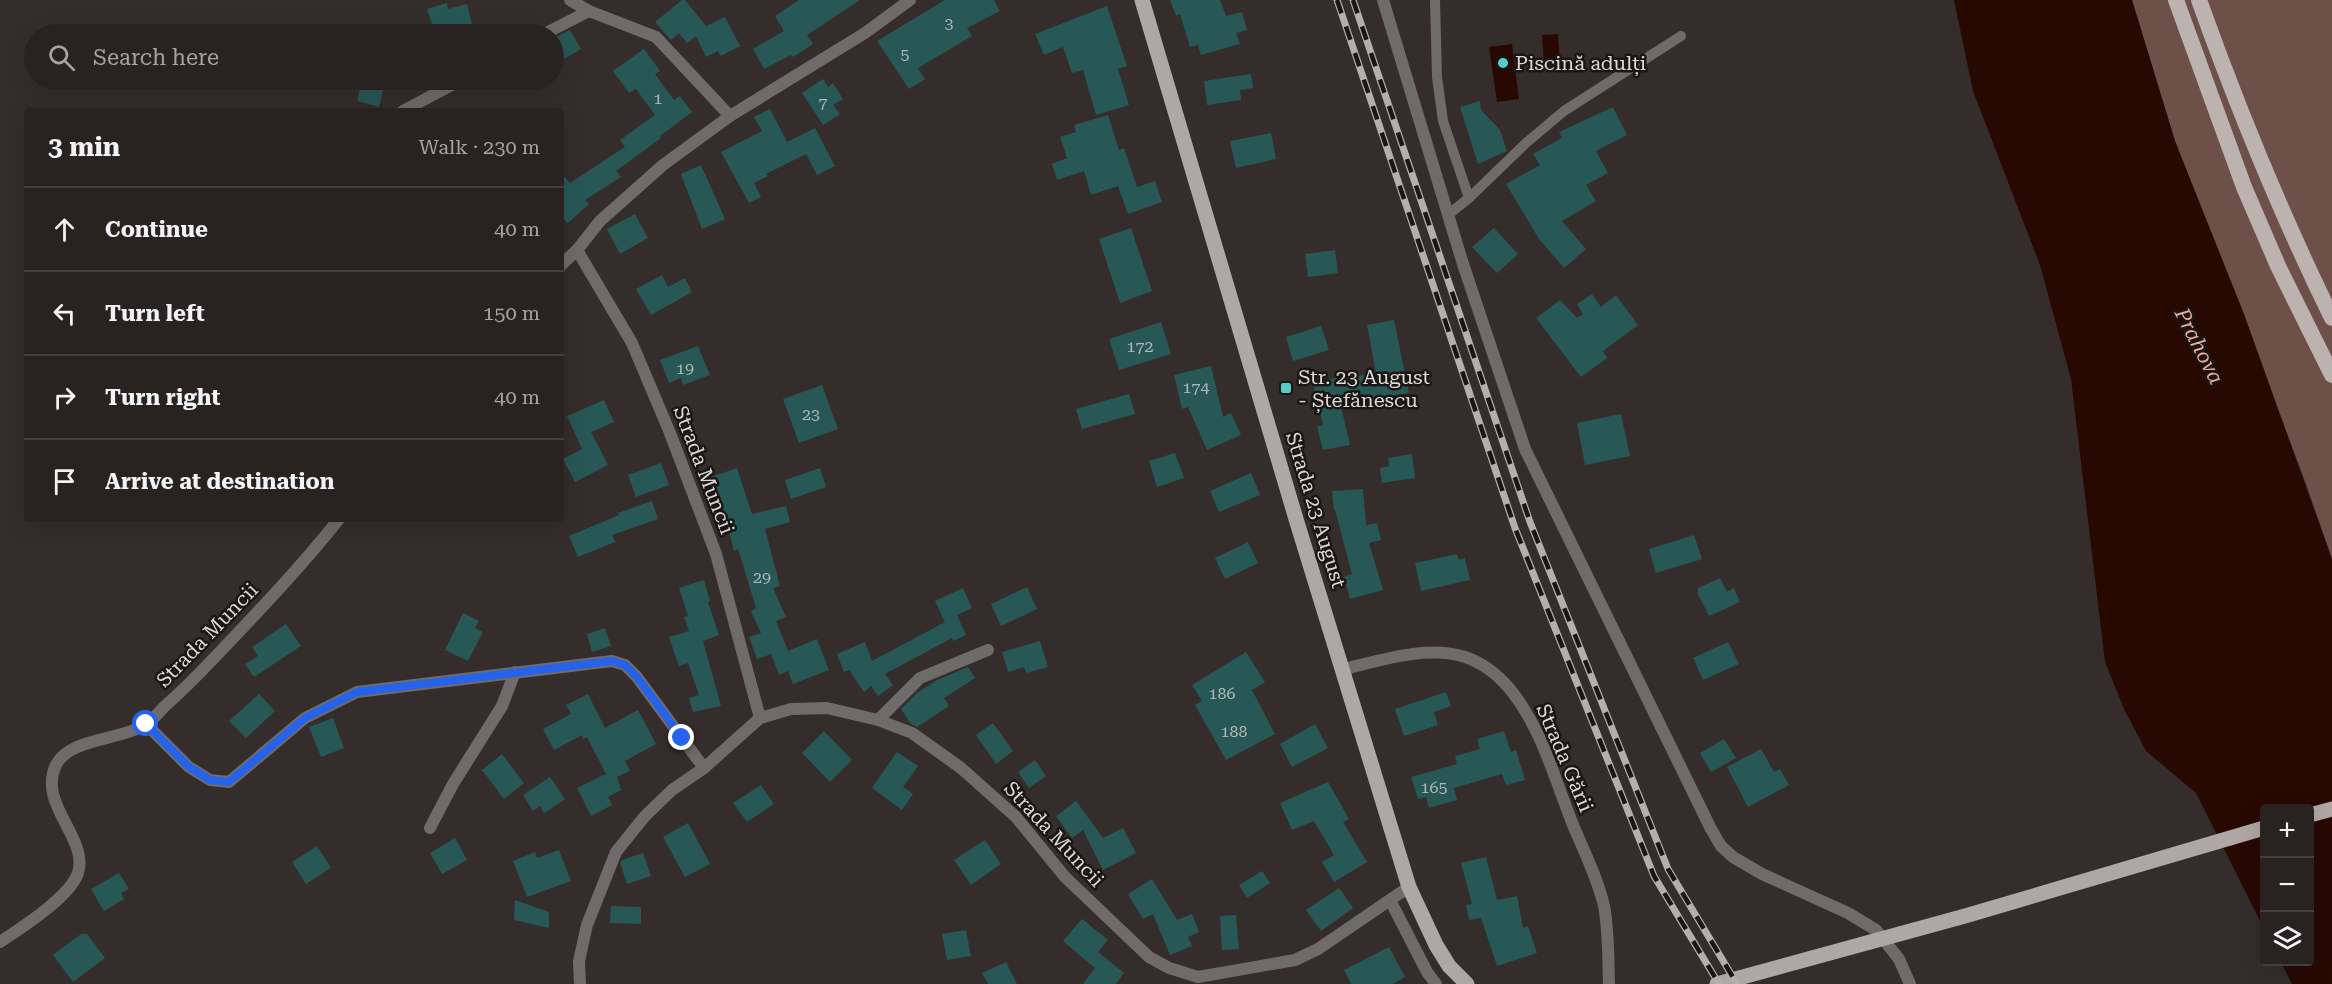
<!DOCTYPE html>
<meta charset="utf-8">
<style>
:root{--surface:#282220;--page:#302a29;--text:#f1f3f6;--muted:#a5a4a5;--line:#443f3e}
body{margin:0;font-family:"Roboto Serif",serif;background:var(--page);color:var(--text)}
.controls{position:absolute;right:18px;bottom:18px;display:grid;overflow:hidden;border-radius:6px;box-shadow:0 6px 24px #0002}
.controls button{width:54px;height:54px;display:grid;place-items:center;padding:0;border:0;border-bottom:2px solid var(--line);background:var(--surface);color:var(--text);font:30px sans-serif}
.stop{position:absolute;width:18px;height:18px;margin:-14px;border:4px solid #2563eb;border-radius:50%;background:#fff}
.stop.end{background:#2563eb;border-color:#fff;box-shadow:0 2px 6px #0008}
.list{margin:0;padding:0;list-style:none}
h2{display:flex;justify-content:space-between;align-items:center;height:78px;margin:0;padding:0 24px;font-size:26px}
h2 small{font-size:20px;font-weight:400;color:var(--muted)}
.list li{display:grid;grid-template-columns:39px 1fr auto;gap:18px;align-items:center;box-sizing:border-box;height:84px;padding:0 24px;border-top:2px solid var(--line)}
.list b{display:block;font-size:22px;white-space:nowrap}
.list em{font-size:20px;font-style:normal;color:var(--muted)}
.icon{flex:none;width:33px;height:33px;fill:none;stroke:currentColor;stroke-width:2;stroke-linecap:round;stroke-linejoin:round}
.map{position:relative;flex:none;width:2332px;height:984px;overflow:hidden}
.search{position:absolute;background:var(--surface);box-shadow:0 6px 24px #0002;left:24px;top:24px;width:540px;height:66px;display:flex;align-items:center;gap:15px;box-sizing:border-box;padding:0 21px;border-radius:33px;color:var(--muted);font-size:22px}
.panel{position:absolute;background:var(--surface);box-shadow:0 6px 24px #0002;left:24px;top:108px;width:540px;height:414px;border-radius:6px}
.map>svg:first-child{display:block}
.green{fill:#6d5148}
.water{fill:#270902}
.building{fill:#275856}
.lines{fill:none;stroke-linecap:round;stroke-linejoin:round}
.service{stroke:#6f6b6a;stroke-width:10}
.minor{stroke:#6f6b6a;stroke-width:12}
.tertiary{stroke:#6f6b6a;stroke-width:12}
.primary{stroke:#afa7a4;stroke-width:15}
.trunk{stroke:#bcb2b0;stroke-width:16}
.rail-casing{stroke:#b4aeac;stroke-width:7}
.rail{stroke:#1a1615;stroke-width:4.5;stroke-dasharray:14;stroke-linecap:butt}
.route{stroke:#2563eb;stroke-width:8}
.poi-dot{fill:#53cdca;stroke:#1a1615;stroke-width:2}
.labels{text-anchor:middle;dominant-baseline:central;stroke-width:5;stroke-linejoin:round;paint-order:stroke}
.number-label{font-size:16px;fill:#b0b9b7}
.poi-label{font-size:20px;fill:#ded9d7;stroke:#1a1615;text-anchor:start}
.street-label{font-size:20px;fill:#ded9d7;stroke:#1a1615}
.water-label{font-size:21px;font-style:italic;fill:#eeac97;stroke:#1a1615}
</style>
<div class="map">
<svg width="2332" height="984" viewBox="0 0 2332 984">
<rect width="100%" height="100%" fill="#352d2b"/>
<path class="green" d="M2132 0H2332V559L2305 481 2175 141Z"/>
<g class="water">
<path d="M1954 0H2132L2175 141 2244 314 2332 559V984H2292L2281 962H2310V808H2264V929L2196 793 2146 751 2124 709 2105 662 2071 379 2040 265 1973 91Z"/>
<path d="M1558 34 1560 64 1544 65 1542 35Z"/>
<path d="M1512 44 1519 99 1497 102 1489 47Z"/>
</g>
<g class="building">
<path d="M682 0H685L706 26 725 17 740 46 721 56 718 51 706 57 696 36 687 43 679 33 671 40 655 22Z"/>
<path d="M799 0H860L807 35 813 44 793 57 791 55 764 69 753 49 784 31 775 16Z"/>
<path d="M945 0H994L1000 11 967 28 972 36 918 68 925 79 909 89 877 41Z"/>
<path d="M1170 0H1220L1226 16 1242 12 1247 30 1236 33 1240 44 1201 55 1198 45 1190 47 1180 14 1176 16Z"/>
<path d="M447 3 448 9 467 4 472 24 435 34 427 9Z"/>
<path d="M1107 6 1127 66 1118 69 1129 105 1096 115 1083 70 1072 73 1063 47 1044 55 1035 34Z"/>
<path d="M570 30 581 49 554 65V38Z"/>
<path d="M644 49 660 71 655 74 674 100 680 96 692 112 660 136 661 138 616 171 621 177 585 200 589 204 568 223 561 216V173L570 183 625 147 620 140 655 115 636 89 629 93 613 71Z"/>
<path d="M1251 74 1253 88 1240 90 1241 100 1207 105 1204 81Z"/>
<path d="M823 79 828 87 833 83 843 99 833 105 840 114 823 125 802 93Z"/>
<path d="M362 80 385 82 379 107 357 101Z"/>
<path d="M1480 101 1481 110 1500 130 1507 151 1478 164 1460 107Z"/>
<path d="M1613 107 1627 135 1596 151 1608 173 1586 185 1596 201 1562 221 1586 249 1564 268 1539 239 1506 184 1540 165 1533 154 1562 138 1559 132Z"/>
<path d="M770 109 787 142 815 128 835 166 817 175 806 154 766 174 768 176 754 183 761 197 749 203 721 152 762 131 754 117Z"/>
<path d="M1108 115 1119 150 1124 148 1137 187 1155 181 1162 202 1128 214 1118 186 1091 195 1084 171 1057 180 1052 164 1067 158 1060 137 1076 132 1074 125Z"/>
<path d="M1271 133 1276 159 1236 168 1230 141Z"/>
<path d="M701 165 725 219 702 229 681 174Z"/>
<path d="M635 214 648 238 620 254 607 229Z"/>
<path d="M1131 228 1152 291 1120 303 1099 239Z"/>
<path d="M1494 228 1518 254 1497 273 1472 247Z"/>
<path d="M1335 250 1338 273 1308 277 1305 254Z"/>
<path d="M662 275 668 287 685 278 692 292 651 315 636 289Z"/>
<path d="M1592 294 1601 307 1616 295 1638 325 1603 351 1607 358 1581 377 1536 318 1560 300 1577 318 1583 314 1577 304Z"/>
<path d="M1394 320 1409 393 1372 399 1371 394 1340 402 1350 445 1323 450 1317 426 1323 425 1313 383 1344 376 1345 378 1376 373 1367 325Z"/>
<path d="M1161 322 1171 354 1119 370 1109 339Z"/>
<path d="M1321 326 1329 350 1293 361 1286 337Z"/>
<path d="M698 346 710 375 683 385 681 378 669 383 660 360Z"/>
<path d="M1211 366 1223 417 1231 413 1241 435 1207 450 1188 407 1182 409 1174 375Z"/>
<path d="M822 385 838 429 799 443 783 399Z"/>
<path d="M1129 394 1135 414 1082 429 1076 409Z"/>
<path d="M604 400 614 422 591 432 608 465 575 482 563 459 582 449 567 416Z"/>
<path d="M1621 414 1630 456 1585 465 1577 423Z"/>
<path d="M1175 453 1184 478 1157 487 1149 461Z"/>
<path d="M1412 454 1415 478 1382 483 1380 468 1389 466 1388 458Z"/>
<path d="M661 463 669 485 636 497 628 475Z"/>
<path d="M737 468 752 514 786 506 790 522 765 529 780 586 773 588 786 617 776 621 788 651 817 639 829 670 793 684 788 671 779 675 771 654 757 659 749 637 761 633 751 611 756 608 738 549 734 551 722 504H720L711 477Z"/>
<path d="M820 468 826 487 791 499 785 480Z"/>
<path d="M1251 473 1260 495 1219 512 1210 491Z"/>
<path d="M1363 489 1366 525 1377 523 1381 540 1369 543 1383 590 1350 599 1344 577 1352 574 1335 510H1334L1332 491Z"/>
<path d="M652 501 658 519 612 535 615 542 578 557 569 536 619 515 618 513Z"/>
<path d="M1694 535 1702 559 1656 573 1649 549Z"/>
<path d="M1248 542 1258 563 1225 579 1215 558Z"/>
<path d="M1457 554 1459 560 1465 558 1470 580 1421 591 1415 563Z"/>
<path d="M1720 578 1727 592 1734 588 1740 602 1709 616 1698 594V588Z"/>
<path d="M704 580 710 601 708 602 719 635 703 641 721 706 693 712 689 698 699 695 688 663 679 666 669 637 689 631 684 617 688 616 679 588Z"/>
<path d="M1027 587 1037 609 1001 626 991 604Z"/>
<path d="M963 588 972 608 957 615 966 635 953 641 952 638 885 674 893 685 878 696 871 686 864 692 849 670 844 672 837 654 865 642 872 661 945 622 935 601Z"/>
<path d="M463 613 479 621 475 628 483 632 468 661 445 650Z"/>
<path d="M286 624 301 646 254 677 245 664 258 656 252 647Z"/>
<path d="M605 628 611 646 592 652 587 634Z"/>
<path d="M1040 641 1048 667 1026 673 1024 667 1008 672 1002 652Z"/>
<path d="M1728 642 1739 664 1703 680 1693 658Z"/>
<path d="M1246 652 1265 682 1252 690 1275 734 1226 760 1195 705 1202 701 1192 685Z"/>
<path d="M968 667 975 678 944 698 949 706 917 727 911 724 901 709 917 693 937 680Z"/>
<path d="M1446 692 1451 706 1434 712 1438 725 1404 736 1395 709Z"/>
<path d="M259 694 275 711 246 738 229 721Z"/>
<path d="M588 694 605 728 638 710 656 744 625 761 630 771 617 777 621 790 608 797 612 805 591 816 577 788 606 774 587 737 583 739 582 735 554 750 543 729 571 714 566 705Z"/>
<path d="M333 718 344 748 321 757 309 727Z"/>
<path d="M993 723 1013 751 996 764 976 735Z"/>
<path d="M1315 724 1328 748 1292 767 1280 744Z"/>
<path d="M824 731 852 760 830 782 802 753Z"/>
<path d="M1504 731 1511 752 1516 750 1525 780 1506 785 1502 774 1454 788 1457 800 1429 808 1426 797 1418 799 1411 777 1457 764 1455 756 1480 749 1477 739Z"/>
<path d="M1724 739 1736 758 1711 772 1700 753Z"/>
<path d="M1761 749 1774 772 1780 769 1789 785 1748 807 1727 767Z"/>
<path d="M897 752 918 766 903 787 913 794 902 810 872 788Z"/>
<path d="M502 754 524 783 504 799 482 770Z"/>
<path d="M1035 760 1046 776 1029 788 1018 772Z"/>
<path d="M550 777 565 799 544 813 540 806 533 811 523 795Z"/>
<path d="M1328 782 1349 819 1343 822 1367 862 1334 882 1322 862 1334 855 1314 821 1292 830 1280 803Z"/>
<path d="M761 785 774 804 747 822 733 803Z"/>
<path d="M1076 801 1103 838 1123 828 1136 853 1103 870 1083 830 1072 838 1056 816Z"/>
<path d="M688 823 710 864 685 877 663 837Z"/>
<path d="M455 838 467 860 442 874 430 853Z"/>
<path d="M985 840 1001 864 971 885 954 860Z"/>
<path d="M317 846 331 868 306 884 292 862Z"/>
<path d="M559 850 571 881 527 897 513 861 535 852 537 858Z"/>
<path d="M643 853 651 876 627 884 620 863 622 860Z"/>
<path d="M1486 857 1497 900 1517 896 1523 928 1528 926 1537 953 1497 966 1481 918 1469 920 1466 905 1472 904 1461 863Z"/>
<path d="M1262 871 1270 883 1247 898 1239 885Z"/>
<path d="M119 873 129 889 121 893 124 899 104 911 91 889Z"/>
<path d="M1152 879 1177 920 1192 914 1199 932 1188 937 1192 946 1170 955 1153 914 1143 919 1128 894Z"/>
<path d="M1339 888 1353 908 1321 931 1306 910Z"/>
<path d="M515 900 549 912V928L514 920Z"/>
<path d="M611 906 641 907V924L610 923Z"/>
<path d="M1236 915 1239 949 1222 950 1220 916Z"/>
<path d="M1082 919 1108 940 1098 952 1124 973 1116 984H1083L1095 968 1063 941Z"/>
<path d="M966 930 971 956 947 960 942 934Z"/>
<path d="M81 934H87L105 958 73 982 53 955Z"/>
<path d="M1389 947 1405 977 1393 984H1351L1344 970Z"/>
<path d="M1006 962 1017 984H988L982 973Z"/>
</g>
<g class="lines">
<g class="service">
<path d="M1435 0 1437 77 1443 121 1469 198 1449 214"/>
<path d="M1469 198 1526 143 1564 111 1681 36"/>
</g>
<g class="minor">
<path d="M570 0 589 11 656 37 730 116"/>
<path d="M1383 0 1463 264 1525 449 1711 829 1721 846 1733 857 1762 874 1848 913 1876 930 1899 959 1910 984"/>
<path d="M544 34 589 11"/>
<path d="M403 111 461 80"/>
<path d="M577 250 632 343 670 433 716 554 760 718"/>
<path d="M561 265 577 250 600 221 663 165 730 116 865 33 910 0"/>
<path d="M878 720 920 678 988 650"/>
<path d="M146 724 189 767 210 780 229 782 305 718 357 692 612 661 625 665 637 677 704 768"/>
<path d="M430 828 453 784 502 706 515 672"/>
<path d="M1390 900 1427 972 1436 984"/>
<path d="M0 942C21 928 70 897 78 873 89 838 37 804 56 765 69 738 121 740 145 725 153 720 159 712 165 706 182 691 198 675 214 658 257 613 300 568 339 519"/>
<path d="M580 984 579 961 587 925 616 852 645 816 672 790 704 768 760 718 791 709 827 708 878 720 912 733 961 768 1016 817 1065 877 1149 957 1169 968 1198 977 1295 960 1318 949 1409 887"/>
</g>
<path class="tertiary" d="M1344 669C1382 660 1427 645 1465 657 1483 663 1497 674 1509 688 1541 726 1555 780 1573 825 1584 851 1598 879 1604 906 1609 932 1608 958 1609 984"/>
<g class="primary">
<path d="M1142 0 1296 519 1409 887 1436 945 1449 966 1467 984"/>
<path d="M2310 815 2332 809"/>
<path d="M1717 984 1965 916 2264 828"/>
</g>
<g class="trunk">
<path d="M2176 0 2244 187 2278 266 2332 375"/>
<path d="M2199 0C2238 109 2281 214 2332 318"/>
</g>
<g class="rail-casing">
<g id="rail">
<path d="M1337 0 1515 528 1654 876 1719 984"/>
<path d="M1353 0 1530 522 1668 869 1737 984"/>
</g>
</g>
<use href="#rail" class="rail"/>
</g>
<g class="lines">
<path class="route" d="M146 724 189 767 210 780 229 782 305 718 357 692 612 661 625 665 637 677 682 738"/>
</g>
<g class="poi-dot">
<circle cx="1503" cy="63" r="6"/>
<rect x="1280" y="382" width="12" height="12" rx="3"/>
</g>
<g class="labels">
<g class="number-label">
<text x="949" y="23">3</text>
<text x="905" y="54">5</text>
<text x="658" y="98">1</text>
<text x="823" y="102">7</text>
<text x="1140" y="346">172</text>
<text x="685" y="368">19</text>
<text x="1196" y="387">174</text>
<text x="811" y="414">23</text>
<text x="762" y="577">29</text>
<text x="1222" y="693">186</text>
<text x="1234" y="731">188</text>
<text x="1434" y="787">165</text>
</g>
<g class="poi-label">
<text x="1515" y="63">Piscină adulți</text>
<text x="1298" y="377">Str. 23 August<tspan x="1298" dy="23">- Ștefănescu</tspan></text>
</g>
<g class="street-label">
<text transform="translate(704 470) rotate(69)">Strada Muncii</text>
<text transform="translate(1316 510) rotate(73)">Strada 23 August</text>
<text transform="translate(207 635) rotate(-46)">Strada Muncii</text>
<text transform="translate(1565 758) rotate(67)">Strada Gării</text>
<text transform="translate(1054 834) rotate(47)">Strada Muncii</text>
</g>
<g class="water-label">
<text transform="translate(2199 346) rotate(63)">Prahova</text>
</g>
</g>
</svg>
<div class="controls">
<button>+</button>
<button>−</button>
<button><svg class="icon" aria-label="layers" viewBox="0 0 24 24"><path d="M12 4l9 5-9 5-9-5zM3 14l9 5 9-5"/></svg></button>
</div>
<div class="stop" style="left:146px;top:724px"></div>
<div class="stop end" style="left:682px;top:738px"></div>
<div class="search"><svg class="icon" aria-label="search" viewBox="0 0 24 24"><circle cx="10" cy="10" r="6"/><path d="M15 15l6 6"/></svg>Search here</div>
<section class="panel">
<h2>3 min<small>Walk · 230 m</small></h2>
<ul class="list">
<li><svg class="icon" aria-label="ahead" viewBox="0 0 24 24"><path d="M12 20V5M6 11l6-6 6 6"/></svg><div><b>Continue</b></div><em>40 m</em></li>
<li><svg class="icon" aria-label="left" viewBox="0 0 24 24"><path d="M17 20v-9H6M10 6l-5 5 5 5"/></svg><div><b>Turn left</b></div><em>150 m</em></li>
<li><svg class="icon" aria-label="right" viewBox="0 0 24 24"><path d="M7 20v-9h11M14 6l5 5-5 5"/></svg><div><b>Turn right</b></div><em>40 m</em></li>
<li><svg class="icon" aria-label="arrive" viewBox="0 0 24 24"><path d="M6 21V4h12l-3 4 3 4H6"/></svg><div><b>Arrive at destination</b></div></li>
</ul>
</section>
</div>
